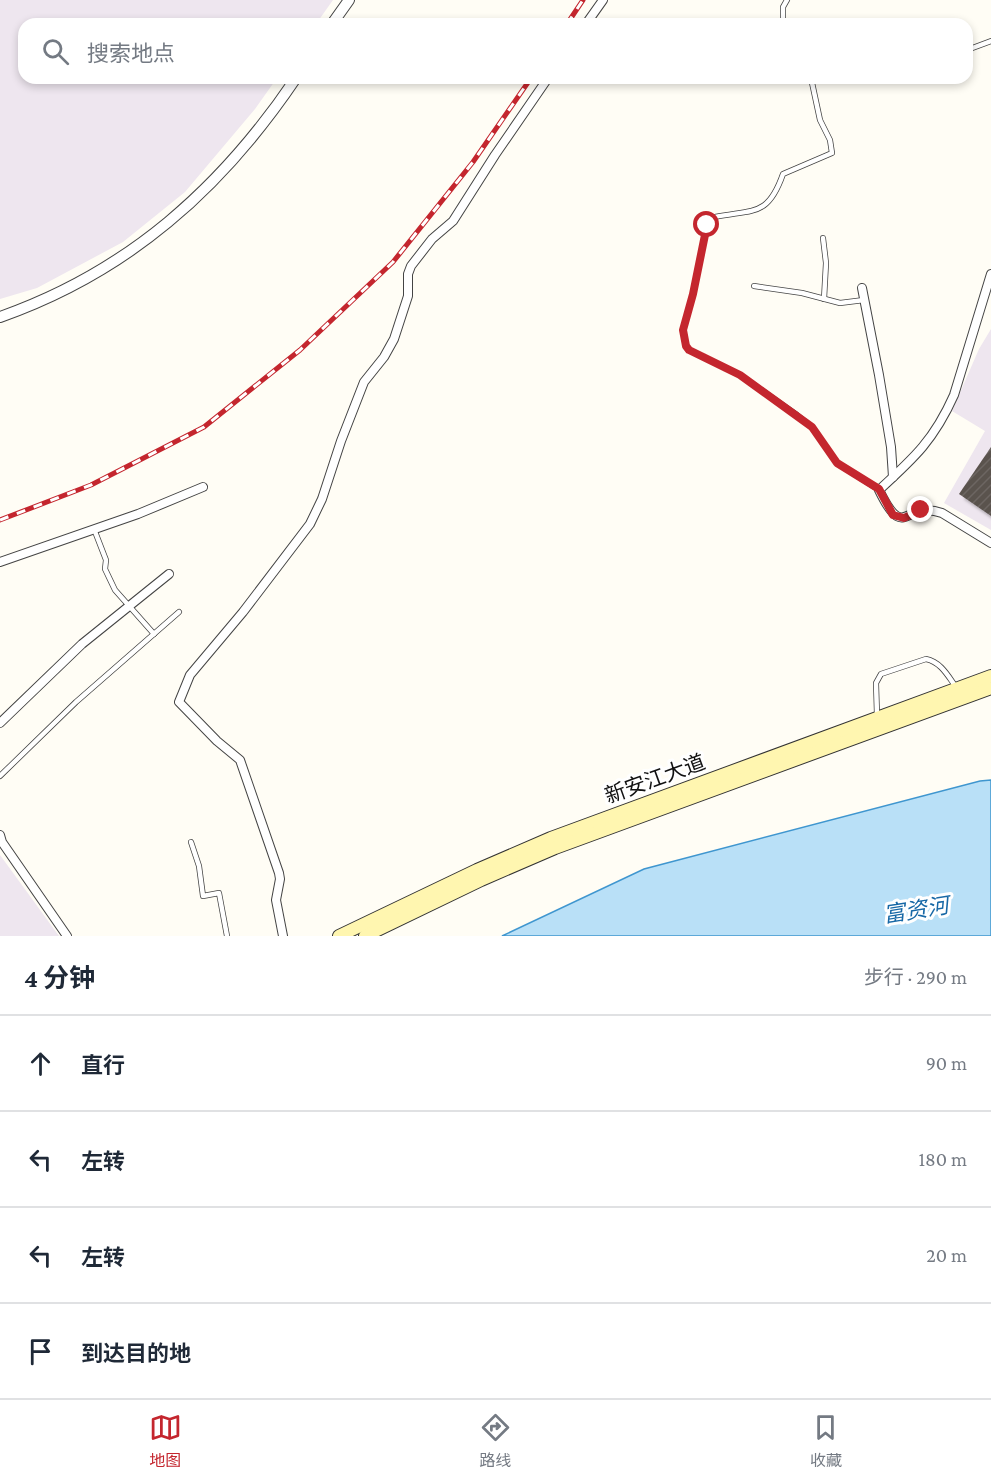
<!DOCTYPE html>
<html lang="zh">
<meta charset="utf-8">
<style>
:root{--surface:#fff;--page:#f2f2f3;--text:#1f2937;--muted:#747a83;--line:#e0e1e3;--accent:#c4262e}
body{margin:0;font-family:"Crimson Pro","Noto Sans SC",serif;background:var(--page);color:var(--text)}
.stop{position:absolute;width:18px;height:18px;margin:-14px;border:4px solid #c4262e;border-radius:50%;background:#fff}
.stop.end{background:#c4262e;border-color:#fff;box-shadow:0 2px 6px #0008}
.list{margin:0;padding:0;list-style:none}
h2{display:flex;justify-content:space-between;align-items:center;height:78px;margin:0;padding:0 24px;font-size:26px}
h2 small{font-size:20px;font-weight:400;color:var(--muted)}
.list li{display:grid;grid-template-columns:39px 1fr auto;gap:18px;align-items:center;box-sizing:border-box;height:96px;padding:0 24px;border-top:2px solid var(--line)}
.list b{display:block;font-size:22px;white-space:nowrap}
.list em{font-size:20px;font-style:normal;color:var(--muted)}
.icon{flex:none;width:33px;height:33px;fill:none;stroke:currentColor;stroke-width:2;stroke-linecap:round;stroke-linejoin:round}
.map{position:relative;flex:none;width:991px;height:936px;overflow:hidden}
.search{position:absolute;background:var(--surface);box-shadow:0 3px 9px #0003;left:18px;right:18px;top:18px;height:66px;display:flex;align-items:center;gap:15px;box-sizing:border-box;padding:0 21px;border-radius:18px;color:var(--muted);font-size:22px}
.sheet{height:462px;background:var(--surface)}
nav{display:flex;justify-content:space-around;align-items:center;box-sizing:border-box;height:84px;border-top:2px solid var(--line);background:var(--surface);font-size:16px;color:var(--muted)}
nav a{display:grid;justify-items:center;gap:3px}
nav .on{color:var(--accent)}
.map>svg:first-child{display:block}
.industrial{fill:#eee6ef}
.water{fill:#b9e0f7;stroke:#3f96cf;stroke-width:1.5}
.building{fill:url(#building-hatch);filter:url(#shadow)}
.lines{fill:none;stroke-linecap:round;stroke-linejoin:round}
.service-casing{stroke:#444;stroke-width:6}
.minor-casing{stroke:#444;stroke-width:10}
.tertiary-casing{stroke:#444;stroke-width:12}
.secondary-casing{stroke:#333;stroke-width:14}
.service{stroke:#fff;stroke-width:4.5}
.minor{stroke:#fff;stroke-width:8}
.tertiary{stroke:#fff;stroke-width:10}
.secondary{stroke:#fff6b0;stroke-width:12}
.rail-casing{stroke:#c4262e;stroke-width:5}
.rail{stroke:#fff;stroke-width:3;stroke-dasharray:9;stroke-linecap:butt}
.route{stroke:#c4262e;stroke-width:8}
.labels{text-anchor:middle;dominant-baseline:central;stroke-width:6;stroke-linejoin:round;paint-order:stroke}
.street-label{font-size:21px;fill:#111;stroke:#fff}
.water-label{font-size:22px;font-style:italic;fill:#1768a6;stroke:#fff}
</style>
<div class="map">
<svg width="991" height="936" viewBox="0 0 991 936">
<defs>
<pattern id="building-hatch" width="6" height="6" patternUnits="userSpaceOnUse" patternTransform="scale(1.5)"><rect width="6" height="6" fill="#5a524d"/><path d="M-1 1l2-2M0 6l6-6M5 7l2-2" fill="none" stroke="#6d6662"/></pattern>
<filter id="shadow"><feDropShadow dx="5" dy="5" stdDeviation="1.5" flood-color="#0004"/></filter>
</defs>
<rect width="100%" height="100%" fill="#fffdf5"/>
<g class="industrial">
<path d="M0 0H333L316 24H24V78H277L255 109 185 192 123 242 37 288 0 299Z"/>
<path d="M991 329V530L944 503 985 431 952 411 979 349Z"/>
<path d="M0 855 59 936H0Z"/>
</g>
<path class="water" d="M991 780V936H502L644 869 980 781Z"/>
<path class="building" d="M991 447V516L959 494Z"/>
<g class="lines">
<g class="service-casing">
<g id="service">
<path d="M783 24V7L787 0"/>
<path d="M967 50 991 41"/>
<path d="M811 78 820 120 830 140 832 153 783 174C768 217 754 209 715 217L710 220 706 230 693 294 683 330 686 346 689 350 740 375 797 415 812 427 837 463 879 490"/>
<path d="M823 238 826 263 824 299"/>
<path d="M754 286 802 293 840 303 864 300"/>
<path d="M94 529 106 560 105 569 115 590 154 634"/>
<path d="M877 715 876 683 881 674 926 659C941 662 948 676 956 687"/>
<path d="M0 776 76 702 179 612"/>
<path d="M191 842 199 866 203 896 219 893 227 936"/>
</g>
</g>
<g class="minor-casing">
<g id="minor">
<path d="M586 24 603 0"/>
<path d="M991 274 954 395C934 440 914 458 879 490 905 544 904 499 942 513L991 543"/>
<path d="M862 288 879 375 891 447 893 477"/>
<path d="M0 562 138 514 203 487"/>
<path d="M0 723 82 644 169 574"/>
<path d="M0 835 2 842 67 936"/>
<path d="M283 936 276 900 280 879 279 873 240 760 217 741 179 702 190 675 243 612 310 524 322 499 341 441 364 382 384 357 394 339 408 296V274L411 266 432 239 453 221 495 155 548 78"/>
</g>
</g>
<g class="tertiary-casing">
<g id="tertiary">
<path d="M332 24 349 0"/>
<path d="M0 317C128 272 221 189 296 78"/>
</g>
</g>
<g class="secondary-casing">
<g id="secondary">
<path d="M339 936 477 870 551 838 991 676"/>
<path d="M365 936 481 880 555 848 991 688"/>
</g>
</g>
<use href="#service" class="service"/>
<use href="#minor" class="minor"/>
<use href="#tertiary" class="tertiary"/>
<use href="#secondary" class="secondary"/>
<g class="rail-casing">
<g id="rail">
<path d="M567 24 583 0"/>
<path d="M0 520 91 485 204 427 300 350 393 262 473 162 531 78"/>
</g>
</g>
<use href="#rail" class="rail"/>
</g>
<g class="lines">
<path class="route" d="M707 225 693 294 683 330 686 346 689 350 740 375 812 427 837 463 879 489 893 515 904 518 921 510"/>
</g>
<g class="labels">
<g class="street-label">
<text transform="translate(655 779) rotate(-20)">新安江大道</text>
</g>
<g class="water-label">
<text transform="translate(916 910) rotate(-9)">富资河</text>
</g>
</g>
</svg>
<div class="stop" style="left:707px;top:225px"></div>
<div class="stop end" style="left:921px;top:510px"></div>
<div class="search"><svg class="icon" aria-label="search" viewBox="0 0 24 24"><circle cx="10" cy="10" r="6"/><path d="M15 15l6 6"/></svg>搜索地点</div>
</div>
<section class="sheet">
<h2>4 分钟<small>步行 · 290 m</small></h2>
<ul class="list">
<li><svg class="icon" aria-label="ahead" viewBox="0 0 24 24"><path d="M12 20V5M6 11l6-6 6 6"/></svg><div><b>直行</b></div><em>90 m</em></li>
<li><svg class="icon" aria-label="left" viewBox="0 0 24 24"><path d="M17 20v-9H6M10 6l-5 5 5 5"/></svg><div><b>左转</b></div><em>180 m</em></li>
<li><svg class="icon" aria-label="left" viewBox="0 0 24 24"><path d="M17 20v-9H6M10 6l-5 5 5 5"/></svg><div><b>左转</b></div><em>20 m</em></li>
<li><svg class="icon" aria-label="arrive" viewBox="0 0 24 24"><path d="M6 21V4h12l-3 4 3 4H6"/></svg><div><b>到达目的地</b></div></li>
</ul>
</section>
<nav>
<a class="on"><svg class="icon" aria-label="map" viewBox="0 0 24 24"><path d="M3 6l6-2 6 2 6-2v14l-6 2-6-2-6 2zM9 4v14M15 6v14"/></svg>地图</a>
<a><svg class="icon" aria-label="directions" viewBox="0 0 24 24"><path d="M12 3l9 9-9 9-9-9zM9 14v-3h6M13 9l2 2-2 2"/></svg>路线</a>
<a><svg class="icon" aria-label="saved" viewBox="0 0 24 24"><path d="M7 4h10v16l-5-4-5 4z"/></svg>收藏</a>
</nav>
